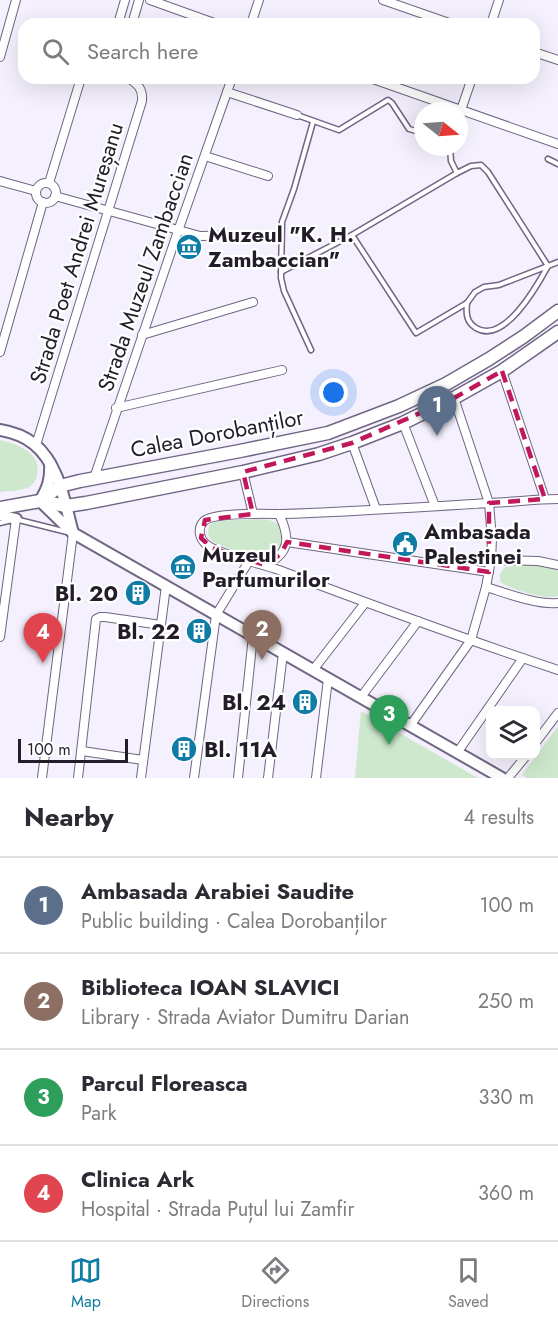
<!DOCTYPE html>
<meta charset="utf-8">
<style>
:root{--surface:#fff;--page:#f2f2f3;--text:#2b2b33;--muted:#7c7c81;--line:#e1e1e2;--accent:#0f7ca5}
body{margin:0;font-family:Jost,sans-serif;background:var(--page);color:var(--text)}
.controls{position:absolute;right:18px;bottom:18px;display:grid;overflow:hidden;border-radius:12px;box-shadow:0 6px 24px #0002}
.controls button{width:54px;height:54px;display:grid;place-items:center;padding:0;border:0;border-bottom:2px solid var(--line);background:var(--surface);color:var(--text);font:30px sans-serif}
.compass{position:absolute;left:414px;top:102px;width:54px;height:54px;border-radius:50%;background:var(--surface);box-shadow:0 6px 24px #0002;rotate:107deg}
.scale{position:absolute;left:18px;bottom:15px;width:110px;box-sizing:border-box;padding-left:6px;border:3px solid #221d29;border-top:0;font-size:16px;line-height:21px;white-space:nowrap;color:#221d29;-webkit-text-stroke:4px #fff;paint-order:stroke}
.you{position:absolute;left:334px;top:393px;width:21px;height:21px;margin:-15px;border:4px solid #fff;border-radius:50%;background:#1a73e8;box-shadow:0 0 0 9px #1a73e833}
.badge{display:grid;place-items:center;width:39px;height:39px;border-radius:50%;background:var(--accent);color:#fff;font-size:20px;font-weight:700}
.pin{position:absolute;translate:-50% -50px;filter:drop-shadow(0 2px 3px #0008)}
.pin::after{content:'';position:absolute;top:32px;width:21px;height:18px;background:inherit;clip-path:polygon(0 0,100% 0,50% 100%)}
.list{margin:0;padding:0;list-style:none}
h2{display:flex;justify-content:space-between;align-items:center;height:78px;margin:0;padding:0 24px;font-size:26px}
h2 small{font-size:20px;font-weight:400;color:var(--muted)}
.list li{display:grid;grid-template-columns:39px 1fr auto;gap:18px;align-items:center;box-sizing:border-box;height:96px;padding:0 24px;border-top:2px solid var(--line)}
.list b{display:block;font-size:22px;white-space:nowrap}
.list p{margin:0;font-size:20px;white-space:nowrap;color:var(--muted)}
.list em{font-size:20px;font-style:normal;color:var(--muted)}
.icon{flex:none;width:33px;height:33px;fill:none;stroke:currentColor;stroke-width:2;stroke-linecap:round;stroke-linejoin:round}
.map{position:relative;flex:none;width:558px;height:778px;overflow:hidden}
.search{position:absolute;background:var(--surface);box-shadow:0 6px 24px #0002;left:18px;right:18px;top:18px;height:66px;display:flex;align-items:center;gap:15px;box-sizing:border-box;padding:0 21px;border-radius:18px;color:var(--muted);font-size:22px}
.sheet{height:462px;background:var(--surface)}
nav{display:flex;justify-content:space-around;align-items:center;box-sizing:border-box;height:84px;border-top:2px solid var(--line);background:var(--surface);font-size:16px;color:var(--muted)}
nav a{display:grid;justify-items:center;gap:3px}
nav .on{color:var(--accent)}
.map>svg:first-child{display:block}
.green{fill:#cee8cd}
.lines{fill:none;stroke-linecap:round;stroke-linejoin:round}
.service-casing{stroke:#706582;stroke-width:7}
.minor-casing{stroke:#706582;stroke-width:10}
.tertiary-casing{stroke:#706582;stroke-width:14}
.primary-casing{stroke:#706582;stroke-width:15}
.service{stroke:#fff;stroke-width:4}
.minor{stroke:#fff;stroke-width:8}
.tertiary{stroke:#fff;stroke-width:10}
.primary{stroke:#fff;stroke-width:12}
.marked{fill:none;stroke:#c2185b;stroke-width:4.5;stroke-dasharray:12 8;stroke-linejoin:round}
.labels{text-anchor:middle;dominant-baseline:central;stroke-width:4.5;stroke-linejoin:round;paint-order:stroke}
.poi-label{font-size:22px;font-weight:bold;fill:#221d29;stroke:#fff;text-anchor:start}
.street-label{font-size:22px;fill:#221d29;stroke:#fff}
</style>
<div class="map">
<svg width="558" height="778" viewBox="0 0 558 778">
<rect width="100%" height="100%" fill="#f4f0fd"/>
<g class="green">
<path d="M0 440C17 444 43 453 37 476 36 480 33 485 29 487 21 491 9 491 0 492Z"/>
<path d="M262 519C282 521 283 529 283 547L268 561H261L252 559 213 542 209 537 208 531 209 525 216 521Z"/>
<path d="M529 563 547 565 558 571V596C544 600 513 590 500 582V574L505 567Z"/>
<path d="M361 711 478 778H355Z"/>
<path d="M558 726V778H527L522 775Z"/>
</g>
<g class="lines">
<g class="service-casing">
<g id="service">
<path d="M297 115 339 130 388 100 392 103 409 129 423 133"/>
<path d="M450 147 451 161 457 173"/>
<path d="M548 159 558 164"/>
<path d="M352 235 416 333 467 303 475 292 484 287 499 285 558 262"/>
<path d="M281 272 352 235 457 173 471 166 481 165 488 172 548 266C537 286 504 345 476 328 466 322 466 313 467 303"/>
<path d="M311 350 284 291 281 278 282 222 294 189 313 122"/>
<path d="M19 520 67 532"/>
<path d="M0 523 8 521"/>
</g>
</g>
<g class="minor-casing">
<g id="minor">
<path d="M150 0 217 24"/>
<path d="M383 0 452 24"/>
<path d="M118 24 125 0"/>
<path d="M132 24 139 0"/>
<path d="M251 24 259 0"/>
<path d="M491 24 499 0"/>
<path d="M534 52 558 60"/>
<path d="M0 57 16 0"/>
<path d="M370 78 558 144"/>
<path d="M227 92 297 115"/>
<path d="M461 110 472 78"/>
<path d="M205 156 268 176"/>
<path d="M0 181 36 191"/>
<path d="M49 183 81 78"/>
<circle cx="46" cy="193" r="10"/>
<path d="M55 196 200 236 246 235"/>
<path d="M142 335 253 302"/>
<path d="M0 352 43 202"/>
<path d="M502 371 545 499"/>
<path d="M116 408 282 370"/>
<path d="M403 423 435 506"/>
<path d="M352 443 376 509"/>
<path d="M36 445 142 101C143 89 138 84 128 78"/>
<path d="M243 472 253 514"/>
<path d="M94 478 178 231 232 78"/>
<path d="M558 499C535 499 513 502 490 503 420 507 350 512 281 514 266 514 214 512 204 521 197 528 199 539 207 545 222 556 260 563 279 570 372 605 465 639 558 670"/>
<path d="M287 542 489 572"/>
<path d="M491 560 538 561 558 565"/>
<path d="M265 565C291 553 290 537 279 514"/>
<path d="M486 587C506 593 537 605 558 603"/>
<path d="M0 637 16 519"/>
<path d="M313 670 365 603"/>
<path d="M361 697 418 621"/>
<path d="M410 726 471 640 486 587 491 560 492 539 489 503 454 398"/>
<path d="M536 742 558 713"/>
<path d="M82 751 143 760"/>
<path d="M457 753 523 658"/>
<path d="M42 778 73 533"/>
<path d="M78 778 96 619 100 617H105L161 625"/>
<path d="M141 778 166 586"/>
<path d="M194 778 216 615 249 561"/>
<path d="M238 778 253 636"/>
<path d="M268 778 283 653"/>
<path d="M316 778 328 679"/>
<path d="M508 778 526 756"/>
</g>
</g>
<g class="tertiary-casing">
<g id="tertiary">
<path d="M0 430C12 432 24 436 34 444 59 464 65 504 73 533"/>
<path d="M50 463C51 479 48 488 40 501L73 533 502 778"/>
<path d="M0 515 16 519"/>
</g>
</g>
<g class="primary-casing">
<g id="primary">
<path d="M40 501 60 486 80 481 240 451 328 433 399 406 446 384 489 359 523 337 558 311"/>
<path d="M0 508 40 501 66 506 86 503 243 472 319 454 352 443 403 423 454 398 502 371 558 332"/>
</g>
</g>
<use href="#service" class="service"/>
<use href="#minor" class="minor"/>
<use href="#tertiary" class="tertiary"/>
<use href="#primary" class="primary"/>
</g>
<path class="marked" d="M502 371 545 499 489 503V572L287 542 281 554 265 565 212 548 201 538 205 520 253 514 243 472 352 443 454 398Z"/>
<defs>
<g id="museum-disc" transform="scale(1.35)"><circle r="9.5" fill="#0f7ca5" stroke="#fff"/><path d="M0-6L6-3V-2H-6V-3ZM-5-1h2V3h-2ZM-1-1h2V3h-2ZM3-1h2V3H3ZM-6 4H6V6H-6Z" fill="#fff"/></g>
<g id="civic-disc" transform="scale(1.35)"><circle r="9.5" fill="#0f7ca5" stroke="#fff"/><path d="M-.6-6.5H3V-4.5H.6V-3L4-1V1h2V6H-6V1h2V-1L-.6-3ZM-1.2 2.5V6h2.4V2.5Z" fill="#fff"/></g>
<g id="building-disc" transform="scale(1.35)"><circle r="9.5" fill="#0f7ca5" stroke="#fff"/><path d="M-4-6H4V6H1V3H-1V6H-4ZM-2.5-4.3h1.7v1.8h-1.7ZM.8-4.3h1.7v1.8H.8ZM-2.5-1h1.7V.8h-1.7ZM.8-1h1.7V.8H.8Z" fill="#fff"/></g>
</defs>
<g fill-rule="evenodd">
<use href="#museum-disc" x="189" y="247"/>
<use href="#civic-disc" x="405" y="544"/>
<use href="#museum-disc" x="183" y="567"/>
<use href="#building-disc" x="138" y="593"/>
<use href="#building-disc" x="199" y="631"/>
<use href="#building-disc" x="305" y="702"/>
<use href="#building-disc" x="184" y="749"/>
</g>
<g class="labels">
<g class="poi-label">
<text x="208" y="234">Muzeul "K. H.<tspan x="208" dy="25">Zambaccian"</tspan></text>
<text x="424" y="531">Ambasada<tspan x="424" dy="25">Palestinei</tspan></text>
<text x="202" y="554">Muzeul<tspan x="202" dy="25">Parfumurilor</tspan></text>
<text x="118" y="593" text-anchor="end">Bl. 20</text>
<text x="180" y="631" text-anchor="end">Bl. 22</text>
<text x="286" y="702" text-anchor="end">Bl. 24</text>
<text x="204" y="749">Bl. 11A</text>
</g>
<g class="street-label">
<text transform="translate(76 253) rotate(-73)">Strada Poet Andrei Mureșanu</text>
<text transform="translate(145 272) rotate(-71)">Strada Muzeul Zambaccian</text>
<text transform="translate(217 433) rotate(-11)">Calea Dorobanților</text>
</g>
</g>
</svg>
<div class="controls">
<button><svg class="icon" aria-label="layers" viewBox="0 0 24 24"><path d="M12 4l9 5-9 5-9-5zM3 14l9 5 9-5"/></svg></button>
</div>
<svg class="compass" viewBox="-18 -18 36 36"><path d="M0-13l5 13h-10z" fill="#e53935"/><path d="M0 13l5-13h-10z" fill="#7c7c81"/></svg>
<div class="scale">100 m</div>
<div class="you"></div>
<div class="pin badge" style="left:437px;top:436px;background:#5c6f8a">1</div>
<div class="pin badge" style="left:262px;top:660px;background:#8d6e63">2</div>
<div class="pin badge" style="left:389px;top:745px;background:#2e9e5b">3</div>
<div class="pin badge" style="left:43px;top:663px;background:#e0444e">4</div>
<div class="search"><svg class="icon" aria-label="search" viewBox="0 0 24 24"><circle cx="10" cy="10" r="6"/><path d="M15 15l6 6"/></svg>Search here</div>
</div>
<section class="sheet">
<h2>Nearby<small>4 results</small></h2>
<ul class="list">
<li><span class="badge" style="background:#5c6f8a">1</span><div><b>Ambasada Arabiei Saudite</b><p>Public building · Calea Dorobanților</p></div><em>100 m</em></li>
<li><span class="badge" style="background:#8d6e63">2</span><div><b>Biblioteca IOAN SLAVICI</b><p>Library · Strada Aviator Dumitru Darian</p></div><em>250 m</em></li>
<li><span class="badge" style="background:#2e9e5b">3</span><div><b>Parcul Floreasca</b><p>Park</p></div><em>330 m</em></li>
<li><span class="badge" style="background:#e0444e">4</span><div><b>Clinica Ark</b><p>Hospital · Strada Puțul lui Zamfir</p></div><em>360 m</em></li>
</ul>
</section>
<nav>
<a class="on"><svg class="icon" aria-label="map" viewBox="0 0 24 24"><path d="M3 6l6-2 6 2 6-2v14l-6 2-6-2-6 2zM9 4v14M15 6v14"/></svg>Map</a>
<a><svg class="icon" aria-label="directions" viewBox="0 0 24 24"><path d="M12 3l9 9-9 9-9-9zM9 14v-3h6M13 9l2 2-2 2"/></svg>Directions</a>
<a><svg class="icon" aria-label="saved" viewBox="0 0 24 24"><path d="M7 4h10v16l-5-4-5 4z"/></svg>Saved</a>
</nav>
